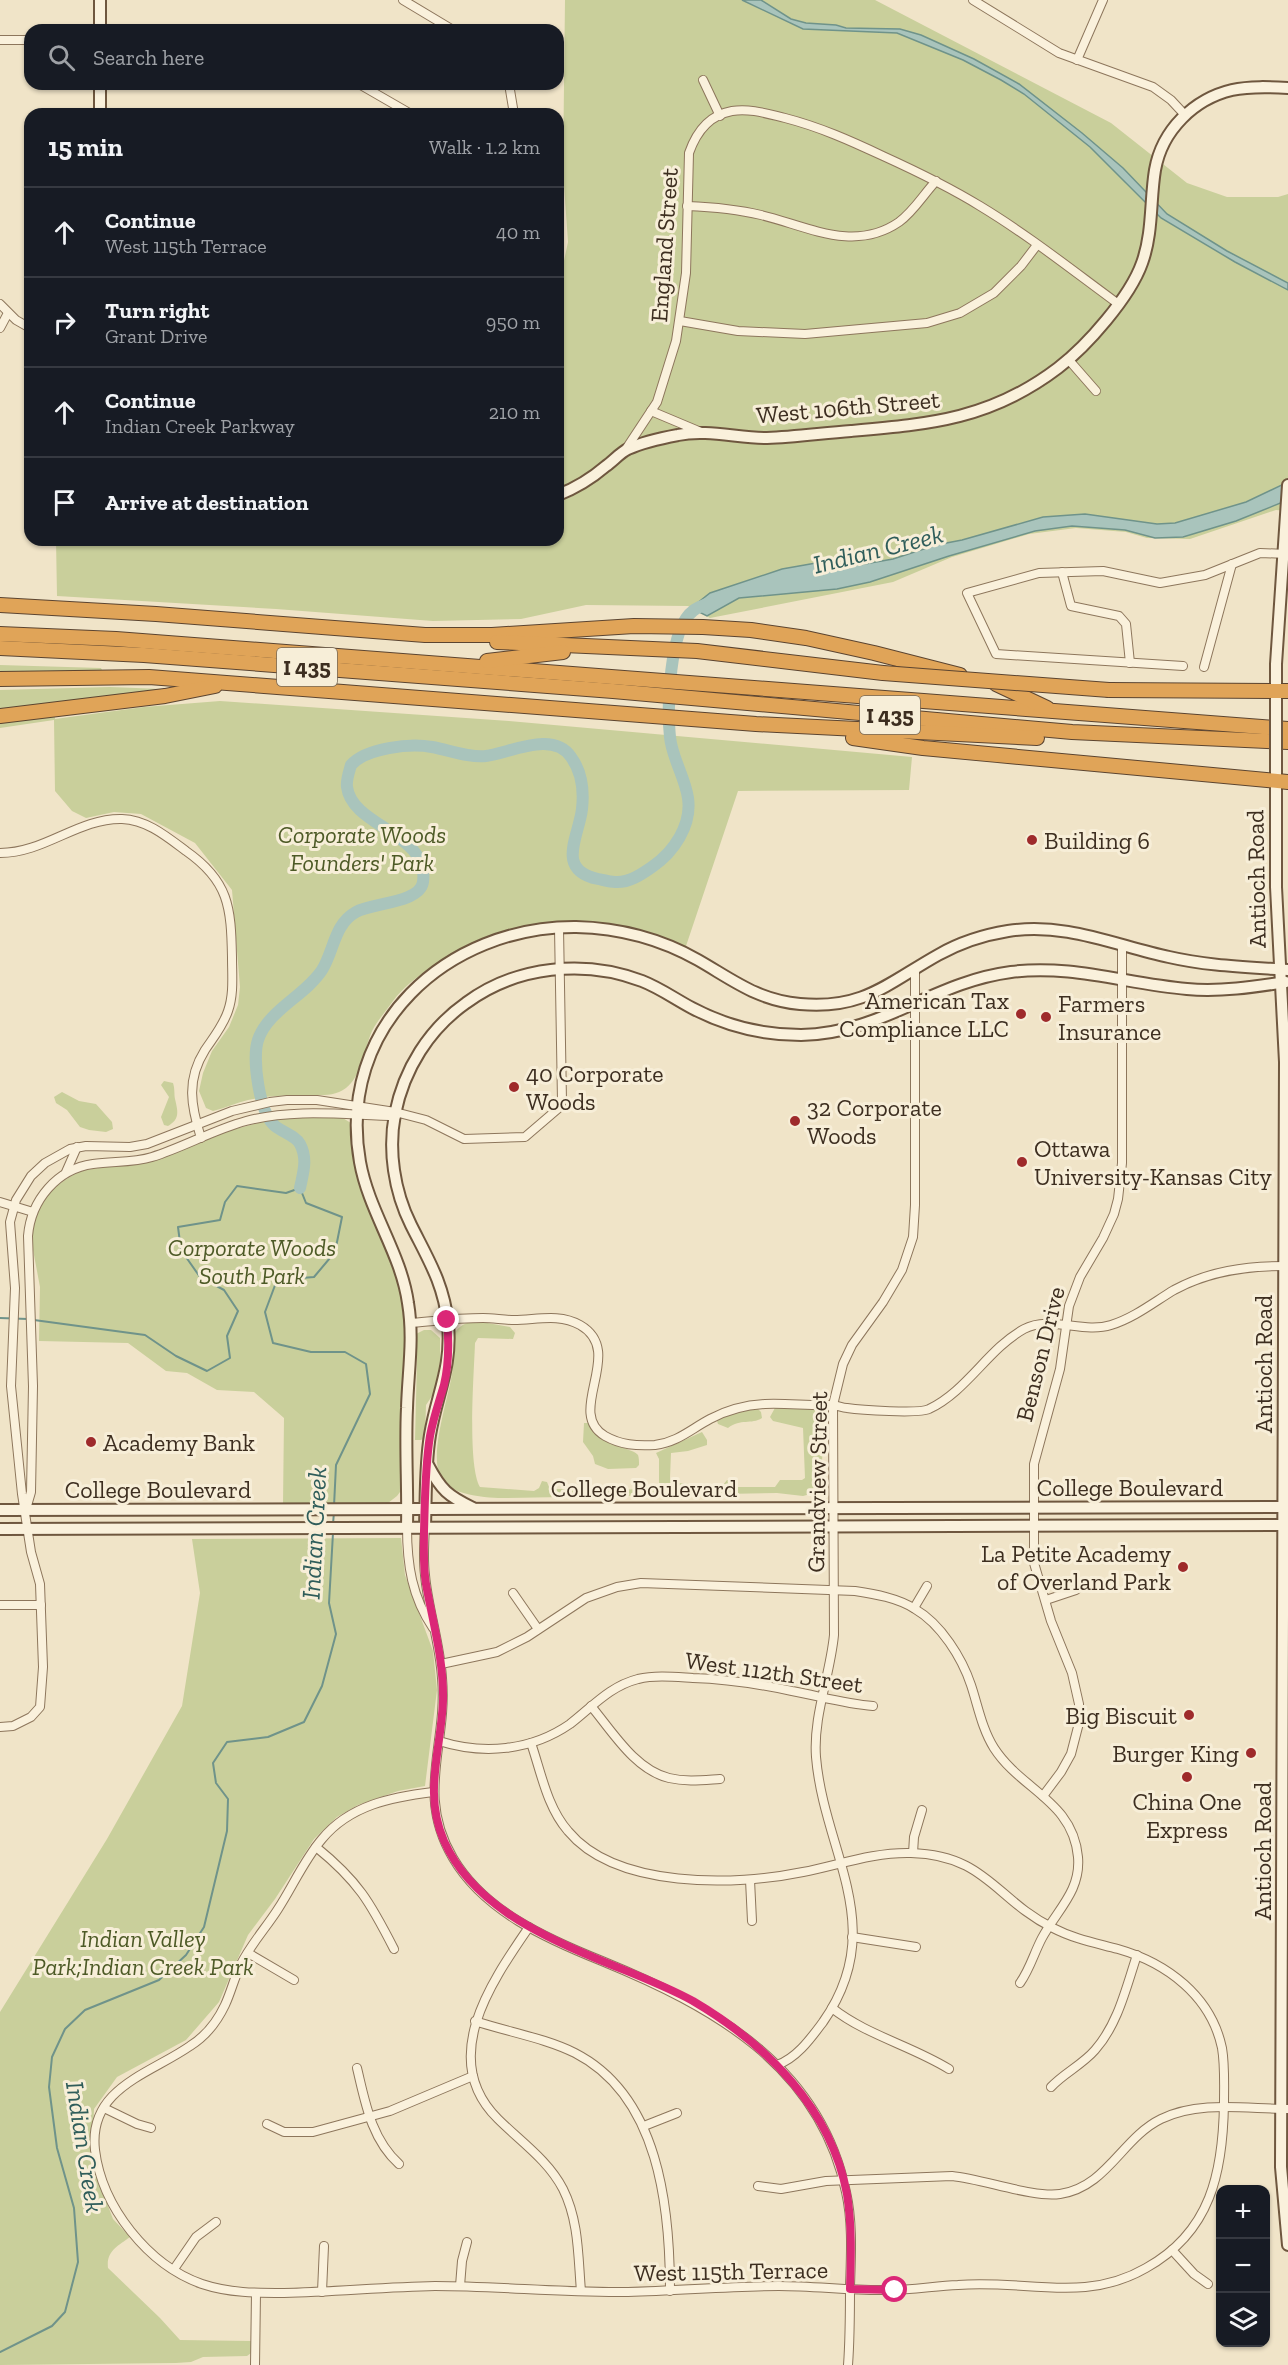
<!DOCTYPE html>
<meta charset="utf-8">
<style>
:root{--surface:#171b24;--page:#242831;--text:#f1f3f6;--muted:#9ea1a6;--line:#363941}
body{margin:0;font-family:"Zilla Slab",serif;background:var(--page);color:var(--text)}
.controls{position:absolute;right:18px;bottom:18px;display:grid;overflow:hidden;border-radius:12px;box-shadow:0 2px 4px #0004}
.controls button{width:54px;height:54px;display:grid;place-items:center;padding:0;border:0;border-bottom:2px solid var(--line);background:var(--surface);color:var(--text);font:30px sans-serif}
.stop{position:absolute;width:18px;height:18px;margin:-14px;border:4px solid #db2777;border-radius:50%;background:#fff}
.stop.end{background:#db2777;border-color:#fff;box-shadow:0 2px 6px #0008}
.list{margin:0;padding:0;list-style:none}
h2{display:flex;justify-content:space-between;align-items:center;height:78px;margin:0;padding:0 24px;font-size:26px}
h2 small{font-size:20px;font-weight:400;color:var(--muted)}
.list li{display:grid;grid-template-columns:39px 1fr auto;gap:18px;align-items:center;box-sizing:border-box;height:90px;padding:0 24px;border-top:2px solid var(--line)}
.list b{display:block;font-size:22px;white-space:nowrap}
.list p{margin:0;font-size:20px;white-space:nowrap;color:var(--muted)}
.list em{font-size:20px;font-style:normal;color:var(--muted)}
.icon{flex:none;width:33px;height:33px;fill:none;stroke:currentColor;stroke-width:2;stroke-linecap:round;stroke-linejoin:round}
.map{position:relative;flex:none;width:1288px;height:2365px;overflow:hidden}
.search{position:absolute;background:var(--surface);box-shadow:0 2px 4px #0004;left:24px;top:24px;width:540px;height:66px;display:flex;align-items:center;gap:15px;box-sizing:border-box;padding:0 21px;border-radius:18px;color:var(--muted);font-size:22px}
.panel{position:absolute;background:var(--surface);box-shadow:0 2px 4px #0004;left:24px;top:108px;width:540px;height:438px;border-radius:18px}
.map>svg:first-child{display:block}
.green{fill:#c9cf9b}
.water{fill:#a9c4bc;stroke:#6f938a;stroke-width:1.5}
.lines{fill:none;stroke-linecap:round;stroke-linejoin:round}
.stream{stroke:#6f938a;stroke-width:2}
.river{stroke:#a9c4bc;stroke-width:12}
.street-casing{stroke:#8d765c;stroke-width:10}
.secondary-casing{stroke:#6f573f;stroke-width:14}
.highway-casing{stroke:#5b4430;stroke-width:16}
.street{stroke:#faf1dc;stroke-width:8}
.secondary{stroke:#faf1dc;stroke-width:10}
.highway{stroke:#e0a458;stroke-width:14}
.secondary-bridge-casing{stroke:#6f573f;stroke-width:14;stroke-linecap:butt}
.highway-bridge-casing{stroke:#5b4430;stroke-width:16;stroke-linecap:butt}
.secondary-bridge{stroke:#faf1dc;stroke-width:10}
.highway-bridge{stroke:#e0a458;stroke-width:14}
.route{stroke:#db2777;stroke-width:8}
.poi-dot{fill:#9e2a2b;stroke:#f7eed8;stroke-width:2}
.labels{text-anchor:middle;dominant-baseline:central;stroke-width:6;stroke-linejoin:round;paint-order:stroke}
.shield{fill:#f7eed8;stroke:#756857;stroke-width:1.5}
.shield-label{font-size:22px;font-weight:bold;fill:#3d2e20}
.street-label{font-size:24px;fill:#3d2e20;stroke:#f7eed8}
.park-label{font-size:24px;font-style:italic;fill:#4d5a26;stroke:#f7eed8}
.poi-label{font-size:24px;fill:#3d2e20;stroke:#f7eed8;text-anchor:start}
.water-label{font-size:26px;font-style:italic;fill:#2f5d5a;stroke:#f7eed8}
</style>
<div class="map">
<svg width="1288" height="2365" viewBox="0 0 1288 2365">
<rect width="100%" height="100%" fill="#f0e4c8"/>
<g class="green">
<path d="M565 0H875L1111 123 1187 183 1227 197H1278L1288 194V511L1276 510 1190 539 1147 538 1126 532 1076 528 1029 534 952 557 893 582 710 618 688 606 586 605 521 619 433 621 276 609 57 596 56 540H558V289L568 242 563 171Z"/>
<path d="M0 665 101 668 102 670 0 673Z"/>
<path d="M110 687 162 689V692L0 710V690Z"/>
<path d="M220 701 509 721 912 757 909 790 738 791 685 949C605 909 502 914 430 968 417 977 402 988 393 1001 386 1011 377 1021 372 1031 364 1049 362 1076 346 1088 337 1095 327 1095 316 1095 293 1095 270 1095 248 1100 236 1103 225 1108 213 1111L206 1108 199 1091 203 1073 212 1051 229 1027 238 1005 240 987 232 890 195 843 141 814 114 812 86 818 72 811 55 791 54 720 0 728V721L55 717V719L144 707Z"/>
<path d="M164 1081 173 1083C175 1089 174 1094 175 1099 178 1112 180 1119 168 1126L164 1125 161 1117 169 1097 161 1085Z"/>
<path d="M62 1092 79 1101 96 1104 112 1122 113 1129 106 1132 89 1130 80 1127 67 1110 56 1103 54 1097Z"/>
<path d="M300 1117H341L351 1123 397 1272 407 1322 400 1492 397 1496 388 1503 283 1504 284 1418 254 1392 217 1390 187 1373 166 1371 128 1343 39 1341 40 1287 31 1239 35 1217 46 1196 56 1186 79 1171 159 1159 228 1131 265 1121Z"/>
<path d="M476 1321 510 1327 515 1333 513 1339 478 1338 475 1343C474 1374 467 1464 480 1487L534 1491 539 1488 542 1481 547 1482 549 1487 553 1489C582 1489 633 1494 659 1484V1459L656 1453 702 1432 707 1440V1445L688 1451 671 1453 670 1478 672 1481 678 1483 717 1486 723 1485 727 1480H733L736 1487H775L780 1480H802L805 1478 803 1428 773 1421 770 1417 776 1406 818 1409C823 1431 826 1473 814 1493L803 1496 777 1493 506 1498C488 1498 448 1496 440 1476 429 1450 450 1395 453 1367 454 1357 451 1345 454 1335 457 1326 467 1322 476 1321Z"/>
<path d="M424 1330H431L440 1338V1363L434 1393 426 1405 425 1437 421 1440H415L417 1360 414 1348 416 1334Z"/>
<path d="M757 1408 761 1412 762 1418C751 1425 741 1418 728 1428L718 1424 717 1421C726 1413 745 1409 757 1408Z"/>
<path d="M584 1423H588C598 1444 635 1449 638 1455 639 1458 639 1461 639 1465L636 1468 608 1469 595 1464 593 1456 583 1442Z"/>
<path d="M401 1538 405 1575 433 1651 437 1690 425 1786 398 1791 358 1805 337 1817 314 1839 275 1899 248 1935 219 2002 186 2040 117 2077 94 2109 92 2163 113 2219 130 2237C118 2246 106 2251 108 2268L160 2318 180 2340 251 2341V2353L247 2356 203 2357 191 2362 176 2363 0 2365V2012L107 1839 182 1706 200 1593 192 1539Z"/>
</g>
<g class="water">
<path d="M742 0H761L791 19 806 23 836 25 846 28 900 29 921 35 974 59 1019 84 1082 133 1123 168 1167 214 1227 251 1288 283V290L1235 262 1161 218 1090 147 1024 94 1001 80 963 60 897 33 803 29Z"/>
<path d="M1288 482V500L1236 521 1183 537 1155 538 1125 530 1072 526 1035 531 949 556 870 582 837 589 739 598 707 616 691 608 710 593 782 569 816 563 859 565 893 559 936 545 962 540 1043 517 1085 514 1157 524 1175 523 1246 502Z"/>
</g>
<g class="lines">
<g class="stream">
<path d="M0 1318 28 1319"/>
<path d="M34 1320 145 1335 176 1356 207 1371 230 1358 227 1336 238 1311 224 1290 200 1277 181 1250 178 1227 220 1220 225 1202 237 1186 286 1193 300 1188 306 1203 342 1217 335 1252 314 1277 277 1280 265 1312 273 1343 311 1352H345L366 1364 370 1394 336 1465 334 1506"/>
<path d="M333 1524 334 1512"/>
<path d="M0 2352 52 2326 65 2312 78 2262 74 2208 57 2148 49 2087 52 2057 65 2029 85 2010 159 1980 186 1955 204 1927 227 1831 228 1799 216 1783 213 1763 227 1742 268 1737 304 1722 322 1686 336 1634 329 1603 333 1533"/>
</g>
<path class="river" d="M300 1188C303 1173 308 1159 300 1144 296 1136 282 1132 275 1126 259 1113 252 1058 258 1040 268 1010 305 996 322 970 334 951 334 924 356 912 372 903 420 903 423 882 430 833 352 827 347 787 346 780 349 772 351 765 366 748 410 743 432 747 449 750 469 758 486 756 510 753 553 730 571 757 582 772 584 791 582 809 579 836 555 870 598 879 603 880 610 882 615 882 629 883 642 874 652 867 674 852 692 825 688 798 685 777 672 758 670 737 667 709 669 628 693 611 697 607 704 606 709 603"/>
<g class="street-casing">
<g id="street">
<path d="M403 0 453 30"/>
<path d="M973 0 1059 53 1153 87 1171 100 1185 115"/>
<path d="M0 40H30"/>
<path d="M1077 60 1103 0"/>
<path d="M703 80 720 116"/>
<path d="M359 84 411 114"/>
<path d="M509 84 514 114"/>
<path d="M687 206C712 207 736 209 761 215 807 226 854 253 899 222 914 211 923 195 936 181"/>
<path d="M0 304 16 320 30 328"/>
<path d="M680 321 738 331 805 334 927 323 960 313 994 293 1021 266 1037 245"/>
<path d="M0 328 8 313"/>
<path d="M1068 359 1096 391"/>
<path d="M651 411 701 432"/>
<path d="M626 449 657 402 676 341 686 273 689 153C696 133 709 115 732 111 750 108 768 114 785 118 820 127 851 141 883 156 916 171 949 187 980 206 1028 235 1072 270 1117 303"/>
<path d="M1062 572 1071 606 1119 616 1126 624 1130 663"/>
<path d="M1183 666 996 654 967 593 1039 573 1103 571 1160 583 1205 575 1260 553 1287 554"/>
<path d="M1204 667 1232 564"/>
<path d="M0 853C45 853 78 818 122 819 147 820 166 836 186 851 229 881 231 907 232 957 232 976 234 994 228 1011 223 1026 213 1038 205 1050 186 1080 191 1106 201 1138"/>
<path d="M66 1172 77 1147"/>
<path d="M0 1202 33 1212"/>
<path d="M410 1323C434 1321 459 1318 483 1318 493 1318 504 1320 514 1320 536 1320 559 1313 580 1325 627 1352 564 1412 605 1436 621 1445 636 1446 655 1445 678 1442 691 1429 710 1419 727 1410 746 1405 765 1404 787 1403 810 1406 832 1405 837 1405 842 1408 847 1408 860 1410 920 1414 929 1409 967 1391 988 1349 1024 1329 1050 1315 1083 1334 1111 1325 1134 1318 1154 1302 1174 1290 1209 1271 1246 1266 1284 1266"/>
<path d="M26 1509 31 1492 33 1386 28 1236C31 1200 57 1169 93 1164 113 1161 133 1163 152 1157 184 1147 213 1130 246 1121 295 1108 345 1115 396 1116"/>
<path d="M407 1527C407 1565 412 1597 433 1628"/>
<path d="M425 1527C424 1543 423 1559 425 1575 428 1609 440 1643 442 1678 448 1744 415 1794 453 1858 484 1911 547 1939 602 1961 712 2006 820 2065 846 2192 853 2223 851 2255 850 2286 850 2312 850 2339 848 2365"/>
<path d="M513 1593 538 1629"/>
<path d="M1046 1600 1076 1590"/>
<path d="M0 1605H41"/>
<path d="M914 1608 927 1586"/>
<path d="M441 1664 497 1652 527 1637 586 1598 617 1587 641 1583 855 1591C875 1594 898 1598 915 1609 941 1624 962 1658 971 1685 978 1706 982 1729 994 1748 1021 1790 1073 1801 1078 1857 1081 1891 1057 1910 1042 1938 1034 1953 1030 1969 1020 1983"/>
<path d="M591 1706C612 1731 635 1770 669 1778 686 1782 703 1780 720 1779"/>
<path d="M0 1727 13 1726 31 1717 40 1707 43 1667 40 1584 31 1552 22 1494 11 1386 15 1288 10 1222 16 1200 31 1176 45 1163 70 1149 86 1146 130 1147 147 1144 232 1111 270 1102 287 1100H317L395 1112 426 1120 464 1139 525 1137 560 1107 562 1101 559 928"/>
<path d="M439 1741C483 1755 531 1751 570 1724 592 1707 610 1686 638 1679 656 1675 675 1677 693 1678 726 1679 759 1684 792 1691 819 1696 845 1704 873 1706"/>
<path d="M433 1792C392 1797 350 1805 322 1839 304 1860 293 1886 278 1909 266 1928 250 1945 240 1966 234 1979 231 1992 225 2005 217 2022 206 2036 190 2046 150 2074 88 2088 95 2150 102 2207 148 2265 202 2284 229 2293 256 2293 284 2293 334 2292 384 2287 435 2286 499 2286 563 2293 628 2292 678 2291 729 2286 779 2286 816 2286 852 2291 889 2290 912 2290 935 2286 958 2285 1025 2279 1084 2304 1146 2268 1211 2232 1223 2172 1224 2103 1224 2085 1225 2066 1222 2048 1211 1996 1167 1963 1118 1949 1096 1943 1074 1939 1053 1928 995 1899 986 1855 911 1853 873 1852 839 1865 803 1872 735 1886 616 1889 568 1831 547 1807 541 1772 531 1743"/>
<path d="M1043 1796 1061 1772 1071 1754 1079 1723V1704L1072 1673 1051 1621 1034 1563V1464L1060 1369 1069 1306 1080 1277 1103 1238 1114 1214 1118 1199 1122 1163V945"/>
<path d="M316 1847C358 1881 370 1902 394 1949"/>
<path d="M913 1853 914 1837 922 1810"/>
<path d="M750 1880 752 1921"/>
<path d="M529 1927C492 1981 437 2059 498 2119 520 2141 548 2160 563 2189 579 2221 578 2256 581 2291"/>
<path d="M852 1937 916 1947"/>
<path d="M248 1953 294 1980"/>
<path d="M832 2008C866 2035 912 2046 949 2069"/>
<path d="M475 2021C508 2032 545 2038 575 2053 659 2096 670 2207 670 2291"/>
<path d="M777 2065C797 2058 811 2038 823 2022 890 1927 824 1853 816 1757 813 1716 830 1676 834 1635L833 1405 843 1364 852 1345 883 1302 902 1270 913 1237 915 1205V970"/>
<path d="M357 2068C365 2101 371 2139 399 2164"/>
<path d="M1051 2087C1064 2073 1082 2065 1095 2050 1118 2024 1126 1988 1137 1955"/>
<path d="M104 2108 137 2124 151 2128"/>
<path d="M267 2124 284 2132H313L390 2111 473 2076"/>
<path d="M644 2126 677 2113"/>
<path d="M758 2186 781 2189 826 2181 952 2176C983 2179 1033 2198 1060 2194 1107 2187 1122 2138 1161 2119 1199 2100 1247 2109 1288 2109"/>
<path d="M1172 2250 1194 2274 1208 2284"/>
<path d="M174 2269 196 2237 216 2222"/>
<path d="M460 2286 462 2261 467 2242"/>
<path d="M322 2292 324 2246"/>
<path d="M255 2365 256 2293"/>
</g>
</g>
<g class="secondary-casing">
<g id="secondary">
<path d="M100 30V0"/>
<path d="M100 84V114"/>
<path d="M558 495C576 488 592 478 606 466 613 461 621 452 628 449 643 442 662 438 678 435 706 429 738 438 767 438 795 437 823 433 851 431 931 424 991 419 1058 368 1087 346 1130 297 1142 263 1153 233 1150 200 1155 170 1162 130 1194 99 1232 90 1250 86 1270 87 1288 88"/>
<path d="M1276 709V664L1288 485"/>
<path d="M1276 765V887L1285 1062 1281 2167 1288 2245"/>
<path d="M428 1465C441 1490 448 1496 473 1508"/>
<path d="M0 1510 1288 1507"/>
<path d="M407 1527C408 1488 405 1447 407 1408 408 1372 414 1339 408 1303 401 1253 369 1212 360 1162 336 1027 447 926 576 927 619 928 661 939 698 960 733 980 757 1000 800 1004 863 1010 888 983 938 955 959 943 983 935 1008 931 1065 922 1114 945 1169 957 1208 966 1248 967 1288 970"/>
<path d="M425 1527C426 1497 425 1465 430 1435 437 1393 452 1368 448 1324 444 1284 428 1259 411 1225 394 1191 388 1150 395 1114 404 1069 429 1029 466 1003 516 966 584 959 642 981 660 988 675 999 692 1008 726 1026 763 1035 801 1035 881 1034 933 982 1011 972 1071 964 1127 984 1187 989 1220 992 1253 987 1286 982"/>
<path d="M0 1529 1288 1525"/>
</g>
</g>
<g class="highway-casing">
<g id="highway">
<path d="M0 605 156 614 425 635H492L634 626 703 627 751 630 806 638 874 653 960 675"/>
<path d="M0 634 116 639 1288 729"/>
<path d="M497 642 697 651 883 673"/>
<path d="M0 648 144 655 613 691 1072 732 1288 742"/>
<path d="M487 661 563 652"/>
<path d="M0 679 149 677 756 724 1037 738"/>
<path d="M996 684 1047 708"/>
<path d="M1109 690 1288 691"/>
<path d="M0 716 165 696 215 686"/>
<path d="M853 738 923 748 1288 782"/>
</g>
</g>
<use href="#street" class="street"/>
<use href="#secondary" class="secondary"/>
<use href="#highway" class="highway"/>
<g class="secondary-bridge-casing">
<path id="secondary-bridge" d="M1276 765V709"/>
</g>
<g class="highway-bridge-casing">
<path id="highway-bridge" d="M883 673 1109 690"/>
</g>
<use href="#secondary-bridge" class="secondary-bridge"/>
<use href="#highway-bridge" class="highway-bridge"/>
</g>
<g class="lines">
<path class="route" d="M447 1320C449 1342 449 1364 444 1385 439 1402 433 1419 430 1436 425 1467 425 1500 424 1531 424 1549 423 1567 426 1584 433 1623 444 1661 443 1701 441 1751 423 1793 444 1841 471 1902 537 1934 595 1958 628 1972 662 1984 693 2001 766 2044 831 2108 847 2194 852 2225 851 2257 850 2289L895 2290"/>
</g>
<g class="poi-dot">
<circle cx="1032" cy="840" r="6"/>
<circle cx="1021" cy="1014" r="6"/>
<circle cx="1046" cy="1017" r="6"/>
<circle cx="514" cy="1087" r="6"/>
<circle cx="795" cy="1121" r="6"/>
<circle cx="1022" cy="1162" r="6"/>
<circle cx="91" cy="1442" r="6"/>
<circle cx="1183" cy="1567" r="6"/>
<circle cx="1189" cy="1715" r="6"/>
<circle cx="1251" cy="1753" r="6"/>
<circle cx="1187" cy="1777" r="6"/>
</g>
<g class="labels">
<g class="shield">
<rect x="277" y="648" width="60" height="38" rx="4.5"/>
<rect x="860" y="696" width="60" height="38" rx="4.5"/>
</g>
<g class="shield-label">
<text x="307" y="667">I 435</text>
<text x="890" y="715">I 435</text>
</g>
<g class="street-label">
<text transform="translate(664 245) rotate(-86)">England Street</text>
<text transform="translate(848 407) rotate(-5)">West 106th Street</text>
<text transform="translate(1256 879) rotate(-91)">Antioch Road</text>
<text transform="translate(1040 1354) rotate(-76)">Benson Drive</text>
<text transform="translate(1263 1364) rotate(-90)">Antioch Road</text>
<text transform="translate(817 1482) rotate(-89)">Grandview Street</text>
<text x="1130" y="1487">College Boulevard</text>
<text x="644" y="1488">College Boulevard</text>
<text x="158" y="1489">College Boulevard</text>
<text transform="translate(774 1672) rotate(8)">West 112th Street</text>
<text transform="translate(1262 1851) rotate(-90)">Antioch Road</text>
<text transform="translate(731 2271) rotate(-1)">West 115th Terrace</text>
</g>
<g class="park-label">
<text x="362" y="834">Corporate Woods<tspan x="362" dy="28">Founders' Park</tspan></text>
<text x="252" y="1247">Corporate Woods<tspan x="252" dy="28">South Park</tspan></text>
<text x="143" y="1938">Indian Valley<tspan x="143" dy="28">Park;Indian Creek Park</tspan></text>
</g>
<g class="poi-label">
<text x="1044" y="840">Building 6</text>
<text x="1009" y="1000" text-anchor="end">American Tax<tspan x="1009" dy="28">Compliance LLC</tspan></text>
<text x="1058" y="1003">Farmers<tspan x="1058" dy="28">Insurance</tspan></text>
<text x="526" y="1073">40 Corporate<tspan x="526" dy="28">Woods</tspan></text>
<text x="807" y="1107">32 Corporate<tspan x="807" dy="28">Woods</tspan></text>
<text x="1034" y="1148">Ottawa<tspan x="1034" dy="28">University-Kansas City</tspan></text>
<text x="103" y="1442">Academy Bank</text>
<text x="1171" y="1553" text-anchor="end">La Petite Academy<tspan x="1171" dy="28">of Overland Park</tspan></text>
<text x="1177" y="1715" text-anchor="end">Big Biscuit</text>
<text x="1239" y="1753" text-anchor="end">Burger King</text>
<text x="1187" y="1801" text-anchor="middle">China One<tspan x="1187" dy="28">Express</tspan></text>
</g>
<g class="water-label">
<text transform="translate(878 549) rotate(-14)">Indian Creek</text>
<text transform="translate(314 1533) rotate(-87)">Indian Creek</text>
<text transform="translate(85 2147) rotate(81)">Indian Creek</text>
</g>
</g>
</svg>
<div class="controls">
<button>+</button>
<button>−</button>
<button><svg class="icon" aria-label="layers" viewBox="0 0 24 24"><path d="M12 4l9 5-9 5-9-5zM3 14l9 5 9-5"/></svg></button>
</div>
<div class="stop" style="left:895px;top:2290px"></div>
<div class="stop end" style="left:447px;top:1320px"></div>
<div class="search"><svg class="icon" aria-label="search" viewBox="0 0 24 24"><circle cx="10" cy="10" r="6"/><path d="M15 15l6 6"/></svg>Search here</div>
<section class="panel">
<h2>15 min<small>Walk · 1.2 km</small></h2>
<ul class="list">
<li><svg class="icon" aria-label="ahead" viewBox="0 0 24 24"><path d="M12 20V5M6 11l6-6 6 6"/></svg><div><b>Continue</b><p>West 115th Terrace</p></div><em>40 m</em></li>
<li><svg class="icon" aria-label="right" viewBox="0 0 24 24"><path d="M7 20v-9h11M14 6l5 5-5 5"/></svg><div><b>Turn right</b><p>Grant Drive</p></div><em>950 m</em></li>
<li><svg class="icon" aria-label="ahead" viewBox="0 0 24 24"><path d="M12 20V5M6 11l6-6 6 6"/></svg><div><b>Continue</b><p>Indian Creek Parkway</p></div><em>210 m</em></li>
<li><svg class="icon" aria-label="arrive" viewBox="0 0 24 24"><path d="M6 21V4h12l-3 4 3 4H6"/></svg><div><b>Arrive at destination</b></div></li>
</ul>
</section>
</div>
